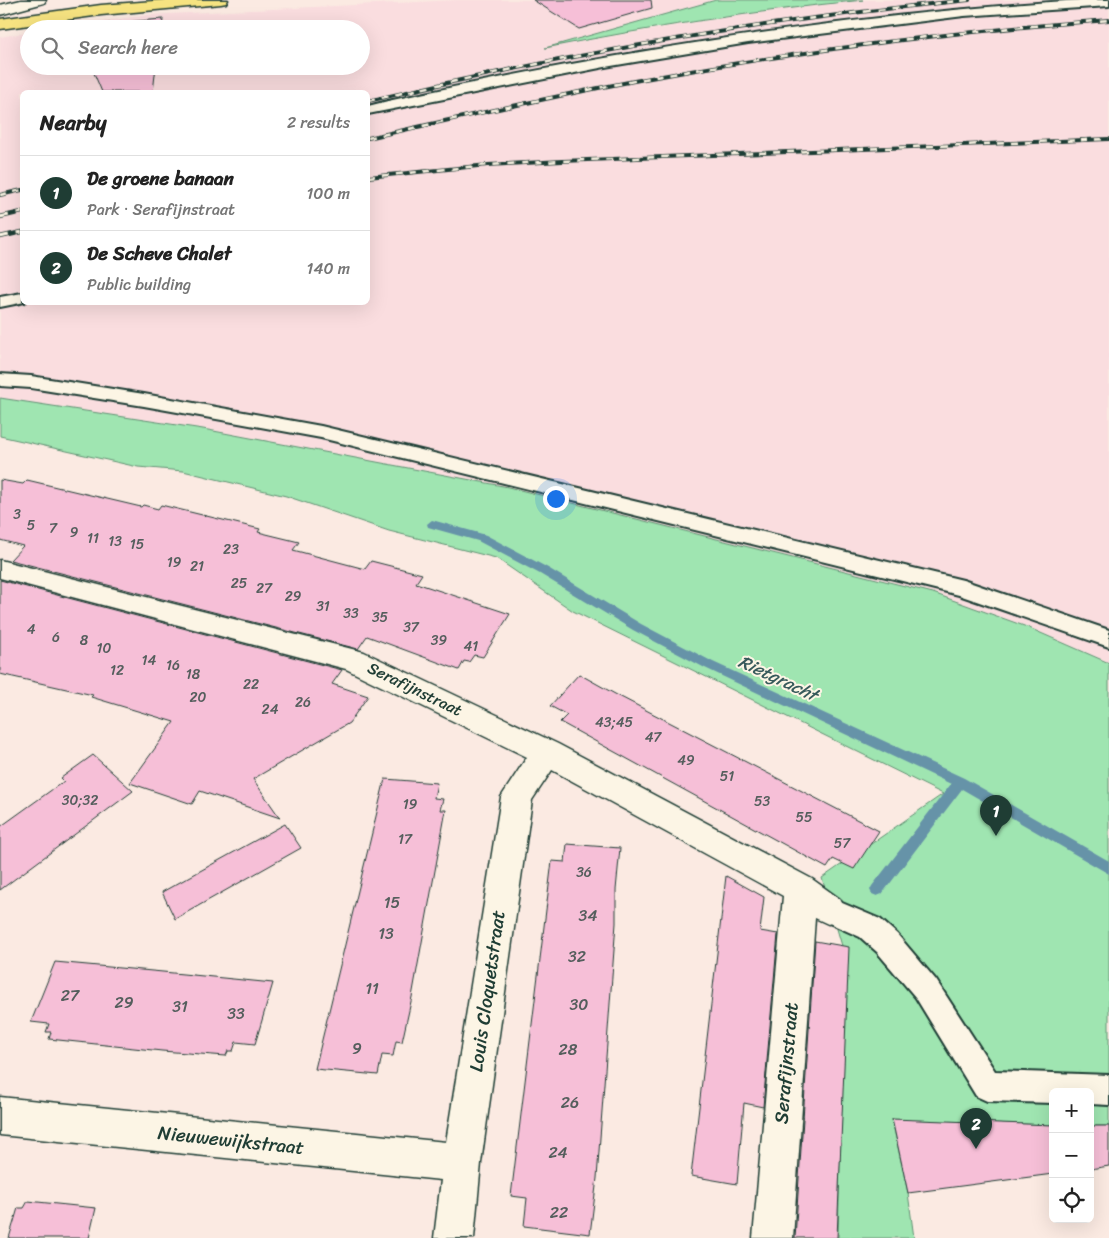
<!DOCTYPE html>
<meta charset="utf-8">
<style>
:root{--surface:#fff;--page:#f6f6f6;--text:#222;--muted:#767676;--line:#e0e0e0;--accent:#1f3d34}
body{margin:0;font-family:Sriracha,sans-serif;background:var(--page);color:var(--text)}
.controls{position:absolute;right:15px;bottom:15px;display:grid;overflow:hidden;border-radius:8px;box-shadow:0 5px 20px #0002}
.controls button{width:45px;height:45px;display:grid;place-items:center;padding:0;border:0;border-bottom:1px solid var(--line);background:var(--surface);color:var(--text);font:25px sans-serif}
.you{position:absolute;left:555px;top:498px;width:18px;height:18px;margin:-12px;border:4px solid #fff;border-radius:50%;background:#1a73e8;box-shadow:0 0 0 8px #1a73e833}
.badge{display:grid;place-items:center;width:32px;height:32px;border-radius:50%;background:var(--accent);color:#fff;font-size:16px;font-weight:700}
.pin{position:absolute;translate:-50% -41px;filter:drop-shadow(0 1px 2px #0008)}
.pin::after{content:'';position:absolute;top:26px;width:18px;height:15px;background:inherit;clip-path:polygon(0 0,100% 0,50% 100%)}
.list{margin:0;padding:0;list-style:none}
h2{display:flex;justify-content:space-between;align-items:center;height:65px;margin:0;padding:0 20px;font-size:21px}
h2 small{font-size:16px;font-weight:400;color:var(--muted)}
.list li{display:grid;grid-template-columns:32px 1fr auto;gap:15px;align-items:center;box-sizing:border-box;height:75px;padding:0 20px;border-top:1px solid var(--line)}
.list b{display:block;font-size:19px;white-space:nowrap}
.list p{margin:0;font-size:16px;white-space:nowrap;color:var(--muted)}
.list em{font-size:16px;font-style:normal;color:var(--muted)}
.icon{flex:none;width:28px;height:28px;fill:none;stroke:currentColor;stroke-width:2;stroke-linecap:round;stroke-linejoin:round}
.map{position:relative;flex:none;width:1109px;height:1238px;overflow:hidden}
.search{position:absolute;background:var(--surface);box-shadow:0 5px 20px #0002;left:20px;top:20px;width:350px;height:55px;display:flex;align-items:center;gap:12px;box-sizing:border-box;padding:0 18px;border-radius:28px;color:var(--muted);font-size:19px}
.panel{position:absolute;background:var(--surface);box-shadow:0 5px 20px #0002;left:20px;top:90px;width:350px;height:215px;border-radius:8px}
.map>svg:first-child{display:block}
.built{fill:#fadddf;fill-rule:evenodd}
.green{fill:#9fe5b1;stroke:#5f9172}
.lines{fill:none;stroke-linecap:round;stroke-linejoin:round}
.stream{fill:#6693a8;fill-rule:evenodd}
.building{fill:#f6bfd7;stroke:#1f3d34}
.service-casing{stroke:#1f3d34;stroke-width:4}
.minor-casing{stroke:#1f3d34;stroke-width:3}
.primary-casing{stroke:#1f3d34;stroke-width:3}
.service{fill:#fcf5e5;fill-rule:evenodd}
.minor{fill:#fcf5e5;fill-rule:evenodd}
.primary{fill:#f6e381;fill-rule:evenodd}
.rail-far1-casing{stroke:#1f3d34;stroke-width:4}
.rail-casing{stroke:#1f3d34;stroke-width:4.5}
.rail-far1{stroke:#fcf5e5;stroke-width:2.5;stroke-dasharray:7;stroke-linecap:butt}
.rail{stroke:#fcf5e5;stroke-width:3;stroke-dasharray:9;stroke-linecap:butt}
.labels{text-anchor:middle;dominant-baseline:central;stroke-width:4;stroke-linejoin:round;paint-order:stroke}
.number-label{font-size:14px;fill:#555e5d}
.street-label{font-size:16px;fill:#1f3d34;stroke:#fcf5e5}
.near-number-label{font-size:16px;fill:#555e5d}
.water-label{font-size:18px;font-style:italic;fill:#375a5b;stroke:#fcf5e5}
.near-street-label{font-size:19px;fill:#1f3d34;stroke:#fcf5e5}
</style>
<div class="map">
<svg width="1109" height="1238" viewBox="0 0 1109 1238">
<rect width="100%" height="100%" fill="#fbeae2"/>
<filter id="ink" filterUnits="userSpaceOnUse"><feTurbulence type="fractalNoise" baseFrequency=".02" numOctaves="2"/><feDisplacementMap in="SourceGraphic" scale="10" xChannelSelector="R" yChannelSelector="G"/><feConvolveMatrix kernelMatrix="1 2 1 2 8 2 1 2 1" color-interpolation-filters="sRGB"/></filter>
<g filter="url(#ink)">
<path class="built" d="M457 0H716L554 46 739 15 863 0H1109V663L1027 627 933 593 508 487 203 429 0 398V37L29 32V66H361V29H48L148 15ZM22 92H368V302H22Z"/>
<g class="green">
<path d="M716 0H863C756 11 650 27 545 48Z"/>
<path d="M0 398 203 429 508 487 933 593 1027 627 1109 663V1126H1090V1092H1053V1125L892 1120 908 1193 914 1238H838L845 956 822 878 943 794 573 611 496 558 389 531 286 496 183 471 138 467 0 436Z"/>
</g>
<g class="lines">
<path class="stream" d="M432 520 486 535 548 568 641 624 713 662 964 778 1109 861V874L962 789 882 894 877 896 872 894 870 890 872 886 951 784 705 668 633 630 540 574 478 541 428 527 427 524Z"/>
</g>
<g class="building">
<path d="M533 0H651L652 8 579 29Z"/>
<path d="M163 19 162 29H75L74 26Z"/>
<path d="M91 66H156L153 92H102Z"/>
<path d="M0 480 23 484 27 480 141 507 143 505 158 509 161 505 260 529 258 532 299 542 293 550 365 569 371 561 422 574 416 583 510 614 483 657 474 655 469 662 464 661 459 670 367 636 358 649 10 560 23 546 0 540Z"/>
<path d="M0 580 342 670 332 684 368 696 349 723 253 779 280 818 200 791 192 804 130 783 174 722 91 697 93 695 0 674Z"/>
<path d="M579 674 615 694 879 831 854 869 833 859 827 868 560 722 567 715 550 706Z"/>
<path d="M93 755 133 791 0 890V827L64 781 61 778Z"/>
<path d="M385 779 437 783 434 798 443 799 440 810H446L412 997 402 1042 396 1041 393 1056 382 1055 378 1075 315 1069Z"/>
<path d="M285 824 301 848 175 919 162 892Z"/>
<path d="M567 844 620 848 616 890V923L597 1178 590 1234 524 1226 527 1198 511 1196 552 861 565 862Z"/>
<path d="M726 876 764 897 760 931 778 934 763 1107 744 1103 737 1184 691 1176Z"/>
<path d="M815 941 849 947 837 1238H795Z"/>
<path d="M55 962 163 972 273 983 255 1044 236 1042 233 1051H228L226 1056 162 1051 49 1039 51 1032H46L49 1024 31 1022Z"/>
<path d="M892 1119 1053 1125V1174L908 1193Z"/>
<path d="M1090 1126H1109V1166L1090 1169Z"/>
<path d="M28 1201 96 1208 89 1238H9L18 1208H24Z"/>
</g>
<g class="lines">
<g class="service-casing">
<g id="service">
<path d="M1082 0H1109V6L964 16 748 43 605 67 368 114V106L388 101C617 51 849 14 1082 0Z"/>
<path d="M22 293V302H25L0 307V297Z"/>
<path d="M0 374 31 376 144 394 321 426 963 580 1109 630V647L959 595 321 438 144 406 31 388 0 386Z"/>
<path d="M828 897 880 919 897 934 936 980 995 1071 1109 1075V1105L1090 1104V1092H1053V1103L987 1101 976 1096 916 998 877 952 860 937 818 918 814 909 818 900Z"/>
</g>
</g>
<g class="minor-casing">
<g id="minor">
<path d="M21 0H46L44 3 0 15V5Z"/>
<path d="M0 560 364 652 558 744 812 879 840 899 845 909 840 919 828 924 815 918 793 1238H753L783 896 552 770 532 800 481 1163 474 1238H434L441 1180 0 1135V1097L446 1142 501 797 527 757 346 669 0 578Z"/>
</g>
</g>
<g class="primary-casing">
<path id="primary" d="M167 0H228L226 3 221 4 101 15 0 29V19L101 5Z"/>
</g>
<use href="#service" class="service"/>
<use href="#minor" class="minor"/>
<use href="#primary" class="primary"/>
<g class="rail-far1-casing">
<g id="rail-far1">
<path d="M368 101C566 54 766 20 969 0"/>
<path d="M368 138C460 118 552 96 645 79 799 51 953 31 1109 20"/>
<path d="M368 177 488 165 562 161 1109 139"/>
<path d="M0 195 22 190"/>
</g>
</g>
<g class="rail-casing">
<g id="rail">
<path d="M0 217 22 212"/>
<path d="M0 237 22 232"/>
</g>
</g>
<use href="#rail-far1" class="rail-far1"/>
<use href="#rail" class="rail"/>
</g>
</g>
<g class="labels">
<g class="number-label">
<text x="17" y="514">3</text>
<text x="31" y="525">5</text>
<text x="53" y="528">7</text>
<text x="74" y="532">9</text>
<text x="93" y="538">11</text>
<text x="115" y="541">13</text>
<text x="137" y="544">15</text>
<text x="231" y="549">23</text>
<text x="174" y="562">19</text>
<text x="197" y="566">21</text>
<text x="239" y="583">25</text>
<text x="264" y="588">27</text>
<text x="293" y="596">29</text>
<text x="323" y="606">31</text>
<text x="351" y="613">33</text>
<text x="380" y="617">35</text>
<text x="411" y="627">37</text>
<text x="31" y="629">4</text>
<text x="56" y="637">6</text>
<text x="84" y="640">8</text>
<text x="439" y="640">39</text>
<text x="471" y="646">41</text>
<text x="104" y="648">10</text>
<text x="149" y="660">14</text>
<text x="173" y="665">16</text>
<text x="117" y="670">12</text>
<text x="193" y="674">18</text>
<text x="251" y="684">22</text>
<text x="198" y="697">20</text>
<text x="303" y="702">26</text>
<text x="270" y="709">24</text>
<text x="614" y="722">43;45</text>
<text x="653" y="737">47</text>
<text x="686" y="760">49</text>
<text x="727" y="776">51</text>
<text x="80" y="800">30;32</text>
<text x="762" y="801">53</text>
<text x="410" y="804">19</text>
<text x="804" y="817">55</text>
<text x="405" y="839">17</text>
<text x="842" y="843">57</text>
<text x="584" y="872">36</text>
</g>
<g class="street-label">
<text transform="translate(415 689) rotate(26)">Serafijnstraat</text>
</g>
<g class="near-number-label">
<text x="392" y="902">15</text>
<text x="588" y="915">34</text>
<text x="386" y="933">13</text>
<text x="577" y="956">32</text>
<text x="372" y="988">11</text>
<text x="70" y="995">27</text>
<text x="124" y="1002">29</text>
<text x="579" y="1004">30</text>
<text x="180" y="1006">31</text>
<text x="236" y="1013">33</text>
<text x="357" y="1048">9</text>
<text x="568" y="1049">28</text>
<text x="570" y="1102">26</text>
<text x="558" y="1152">24</text>
<text x="559" y="1212">22</text>
</g>
<g class="water-label">
<text transform="translate(778 678) rotate(25)">Rietgracht</text>
</g>
<g class="near-street-label">
<text transform="translate(487 991) rotate(-82)">Louis Cloquetstraat</text>
<text transform="translate(786 1063) rotate(-85)">Serafijnstraat</text>
<text transform="translate(231 1140) rotate(6)">Nieuwewijkstraat</text>
</g>
</g>
</svg>
<div class="controls">
<button>+</button>
<button>−</button>
<button><svg class="icon" aria-label="locate" viewBox="0 0 24 24"><circle cx="12" cy="12" r="6"/><path d="M12 2v4M12 18v4M2 12h4M18 12h4"/></svg></button>
</div>
<div class="you"></div>
<div class="pin badge" style="left:996px;top:836px">1</div>
<div class="pin badge" style="left:976px;top:1149px">2</div>
<div class="search"><svg class="icon" aria-label="search" viewBox="0 0 24 24"><circle cx="10" cy="10" r="6"/><path d="M15 15l6 6"/></svg>Search here</div>
<section class="panel">
<h2>Nearby<small>2 results</small></h2>
<ul class="list">
<li><span class="badge">1</span><div><b>De groene banaan</b><p>Park · Serafijnstraat</p></div><em>100 m</em></li>
<li><span class="badge">2</span><div><b>De Scheve Chalet</b><p>Public building</p></div><em>140 m</em></li>
</ul>
</section>
</div>
